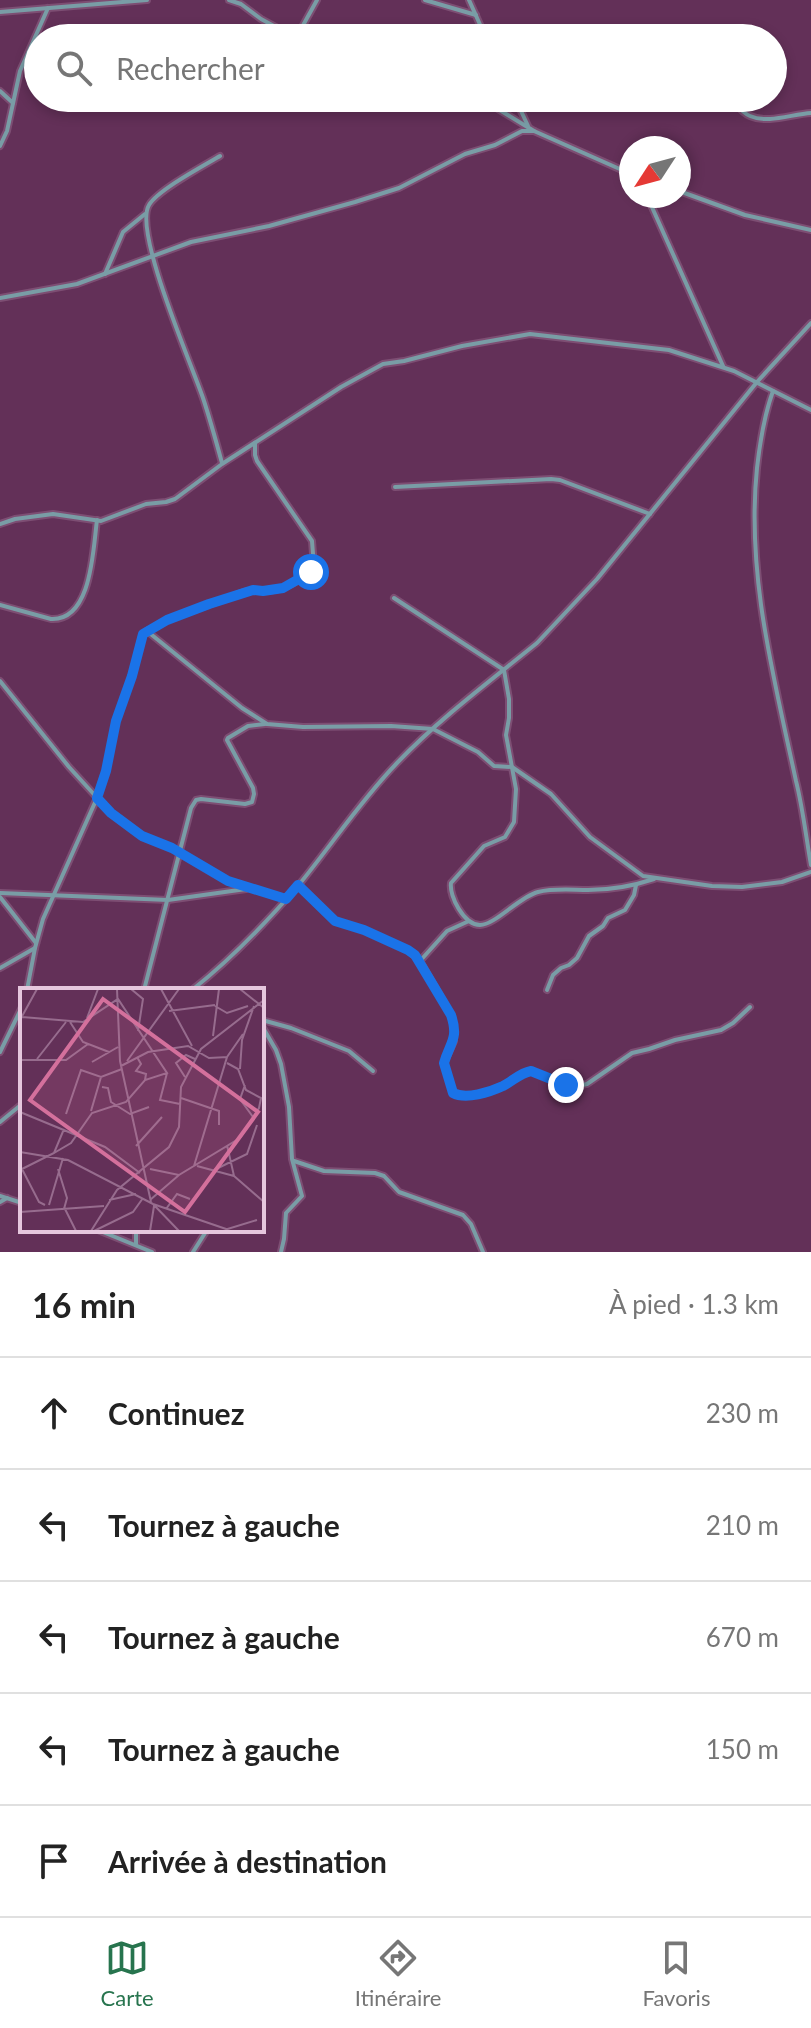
<!DOCTYPE html>
<html lang="fr">
<meta charset="utf-8">
<style>
:root{--surface:#fff;--page:#f6f6f6;--text:#222;--muted:#767676;--line:#e0e0e0;--accent:#27744e}
body{margin:0;font-family:Lato,sans-serif;background:var(--page);color:var(--text)}
.compass{position:absolute;left:619px;top:136px;width:72px;height:72px;border-radius:50%;background:var(--surface);box-shadow:0 4px 12px #0003;rotate:234deg}
.stop{position:absolute;width:24px;height:24px;margin:-18px;border:6px solid #1a73e8;border-radius:50%;background:#fff}
.stop.end{background:#1a73e8;border-color:#fff;box-shadow:0 2px 8px #0008}
.list{margin:0;padding:0;list-style:none}
h2{display:flex;justify-content:space-between;align-items:center;height:104px;margin:0;padding:0 32px;font-size:34px}
h2 small{font-size:26px;font-weight:400;color:var(--muted)}
.list li{display:grid;grid-template-columns:52px 1fr auto;gap:24px;align-items:center;box-sizing:border-box;height:112px;padding:0 32px;border-top:2px solid var(--line)}
.list b{display:block;font-size:30px;white-space:nowrap}
.list em{font-size:26px;font-style:normal;color:var(--muted)}
.icon{flex:none;width:44px;height:44px;fill:none;stroke:currentColor;stroke-width:2;stroke-linecap:round;stroke-linejoin:round}
.map{position:relative;flex:none;width:811px;height:1252px;overflow:hidden}
.search{position:absolute;background:var(--surface);box-shadow:0 4px 12px #0003;left:24px;right:24px;top:24px;height:88px;display:flex;align-items:center;gap:20px;box-sizing:border-box;padding:0 28px;border-radius:44px;color:var(--muted);font-size:30px}
.sheet{height:664px;background:var(--surface)}
nav{display:flex;justify-content:space-around;align-items:center;box-sizing:border-box;height:112px;border-top:2px solid var(--line);background:var(--surface);font-size:22px;color:var(--muted)}
nav a{display:grid;justify-items:center;gap:4px}
nav .on{color:var(--accent)}
.map>svg:first-child{display:block}
.lines{fill:none;stroke-linecap:round;stroke-linejoin:round}
.street-casing{stroke:#7d4e73;stroke-width:8}
.street{stroke:#799da6;stroke-width:4}
.route{stroke:#1a73e8;stroke-width:10}
.inset-road{fill:none;stroke:#976c8e;stroke-width:2}
.view{fill:#d4709c;fill-opacity:0.15;stroke:#d4709c;stroke-width:4}
.inset-edge{fill:none;stroke:#e6c7de;stroke-width:4}
</style>
<div class="map">
<svg width="811" height="1252" viewBox="0 0 811 1252">
<rect width="100%" height="100%" fill="#633058"/>
<g class="lines">
<g class="street-casing">
<g id="street">
<path d="M229 0 241 4 261 19 296 38"/>
<path d="M425 0 476 15"/>
<path d="M469 0 486 38"/>
<path d="M0 12 147 0"/>
<path d="M296 38 317 0"/>
<path d="M719 38 721 28"/>
<path d="M0 91 13 103"/>
<path d="M480 98 534 131 631 174"/>
<path d="M515 98 528 126"/>
<path d="M730 98C736 104 742 113 750 116 768 124 792 114 811 113"/>
<path d="M0 146 7 131 20 71 48 8"/>
<path d="M220 156C203 166 158 190 149 205 133 231 192 365 203 398 210 419 216 441 222 463"/>
<path d="M679 191 745 215 811 230"/>
<path d="M647 196 723 366"/>
<path d="M105 274 123 232 145 214"/>
<path d="M0 298 77 284 191 242 269 226 355 202 399 188 465 154 495 145 522 131H534"/>
<path d="M773 391C764 416 760 441 757 468 746 574 774 678 796 781 803 809 806 837 811 865"/>
<path d="M395 487 551 479 560 480 650 514"/>
<path d="M0 524 15 519 53 514 101 521 146 504 166 502 175 499 222 464 341 387 383 364 404 361 462 346 530 334 669 350 734 371 811 410"/>
<path d="M394 598 504 670 509 699V718L506 735 516 789 514 822 505 837 484 846 451 883C449 896 464 925 480 925 495 925 519 897 538 892 554 888 572 890 588 890 611 890 633 886 654 879"/>
<path d="M0 605 51 619C92 621 93 549 97 520"/>
<path d="M147 631 167 620 244 592C252 590 257 591 265 591 282 591 303 580 314 567L312 541 257 461 255 455V443"/>
<path d="M0 681 69 767 111 813 142 836 172 848 228 881 286 899"/>
<path d="M298 885 335 921 364 930 408 950 420 961 451 1015 454 1026V1041L444 1063 453 1093C466 1100 490 1092 503 1086 513 1081 520 1073 531 1071 549 1078 567 1090 587 1084L632 1053 649 1049 675 1040 721 1030 733 1023 750 1007"/>
<path d="M0 893 168 900 246 889"/>
<path d="M0 897 36 943"/>
<path d="M420 961 447 931 469 921"/>
<path d="M0 968 35 948"/>
<path d="M27 990 35 948 43 919 97 798 106 771 116 721 132 676 142 636 147 631 242 708 267 724 303 727 391 726 433 729 478 752 494 766 512 767 551 794 590 837 643 876 712 886 742 887 782 882 811 872"/>
<path d="M144 990 191 808 196 800 201 799 245 804 252 802 254 794 253 788 227 740 228 738 248 726 265 724"/>
<path d="M192 990C230 960 265 924 297 887 331 846 360 801 397 763 439 719 490 681 537 643L597 579 757 382 811 323"/>
<path d="M547 990 553 975 561 968 569 965 577 958 589 936 603 926 608 918 625 910 634 895 636 885"/>
<path d="M262 1020 291 1028 349 1051 373 1071"/>
<path d="M262 1026 276 1050 281 1064 289 1107 292 1159 302 1196 286 1213 284 1239 281 1252"/>
<path d="M0 1052 22 1007"/>
<path d="M0 1122 22 1104"/>
<path d="M294 1161 324 1171 375 1173 384 1176 399 1192 463 1215 471 1224 483 1252"/>
<path d="M0 1196 22 1203"/>
<path d="M0 1202 7 1198"/>
<path d="M98 1230 152 1252"/>
<path d="M136 1244V1230"/>
<path d="M193 1252 207 1230"/>
</g>
</g>
<use href="#street" class="street"/>
</g>
<g class="lines">
<path class="route" d="M311 572 283 588 263 591 253 590 209 604 167 620 143 634 132 676 116 721 106 771 97 798 111 813 142 836 172 848 228 881 286 899 298 885 335 921 364 930 408 950 415 955 451 1015C459 1039 450 1042 444 1063L453 1093C466 1100 490 1092 503 1086 513 1081 520 1073 531 1071L566 1085"/>
</g>
<g transform="translate(20 988)">
<rect width="244" height="244" fill="#633058"/>
<path class="inset-road" d="M97 1 100 73 131 214M111 1 123 11 118 43M141 1 172 58M220 1 244 20M195 18 207 25 228 18M149 23 195 17M2 29 63 34 98 11 147 85 125 92 106 114 72 125 51 155 34 165M67 30 78 1M0 32 17 1M50 34 63 54 89 64M193 48 199 1M117 69 121 76 116 83 126 86 125 92M207 69 223 46M17 71 46 34M0 72H46L68 56M107 73 159 1M72 74 98 59M101 78 128 64 168 58 189 70 207 69 174 178M220 81 222 52 234 18M147 85 140 112 160 116M165 89 156 75 166 67 175 71M225 97 220 111 233 129M82 99 88 100 91 114 110 126 129 119M161 110 199 123V137M71 123 81 89M0 124 85 159 120 185M46 126 61 82 81 89 102 81M207 157 214 188 244 214M116 158 142 129M0 164 48 172 133 216 212 243M177 178 214 188M2 181 19 214 25 217M38 181 47 210 44 221M130 181 159 187M0 182 34 165 44 141M194 182 227 166 237 137M89 212 116 206M130 212 159 187 220 150 239 120 241 110 226 102 218 81 207 75M133 216 159 243M29 217 43 170M45 221 56 243M146 221 157 206 170 211M0 224 84 218M71 243 97 202 149 159 159 139 161 99 181 61 244 12M74 243 113 224 123 210M130 243 134 218M201 243 237 232"/>
<path class="view" d="M83 11 238 124 165 224 10 112Z"/>
<rect width="244" height="244" class="inset-edge"/>
</g>
</svg>
<svg class="compass" viewBox="-18 -18 36 36"><path d="M0-13l5 13h-10z" fill="#e53935"/><path d="M0 13l5-13h-10z" fill="#767676"/></svg>
<div class="stop" style="left:311px;top:572px"></div>
<div class="stop end" style="left:566px;top:1085px"></div>
<div class="search"><svg class="icon" aria-label="search" viewBox="0 0 24 24"><circle cx="10" cy="10" r="6"/><path d="M15 15l6 6"/></svg>Rechercher</div>
</div>
<section class="sheet">
<h2>16 min<small>À pied · 1.3 km</small></h2>
<ul class="list">
<li><svg class="icon" aria-label="ahead" viewBox="0 0 24 24"><path d="M12 20V5M6 11l6-6 6 6"/></svg><div><b>Continuez</b></div><em>230 m</em></li>
<li><svg class="icon" aria-label="left" viewBox="0 0 24 24"><path d="M17 20v-9H6M10 6l-5 5 5 5"/></svg><div><b>Tournez à gauche</b></div><em>210 m</em></li>
<li><svg class="icon" aria-label="left" viewBox="0 0 24 24"><path d="M17 20v-9H6M10 6l-5 5 5 5"/></svg><div><b>Tournez à gauche</b></div><em>670 m</em></li>
<li><svg class="icon" aria-label="left" viewBox="0 0 24 24"><path d="M17 20v-9H6M10 6l-5 5 5 5"/></svg><div><b>Tournez à gauche</b></div><em>150 m</em></li>
<li><svg class="icon" aria-label="arrive" viewBox="0 0 24 24"><path d="M6 21V4h12l-3 4 3 4H6"/></svg><div><b>Arrivée à destination</b></div></li>
</ul>
</section>
<nav>
<a class="on"><svg class="icon" aria-label="map" viewBox="0 0 24 24"><path d="M3 6l6-2 6 2 6-2v14l-6 2-6-2-6 2zM9 4v14M15 6v14"/></svg>Carte</a>
<a><svg class="icon" aria-label="directions" viewBox="0 0 24 24"><path d="M12 3l9 9-9 9-9-9zM9 14v-3h6M13 9l2 2-2 2"/></svg>Itinéraire</a>
<a><svg class="icon" aria-label="saved" viewBox="0 0 24 24"><path d="M7 4h10v16l-5-4-5 4z"/></svg>Favoris</a>
</nav>
